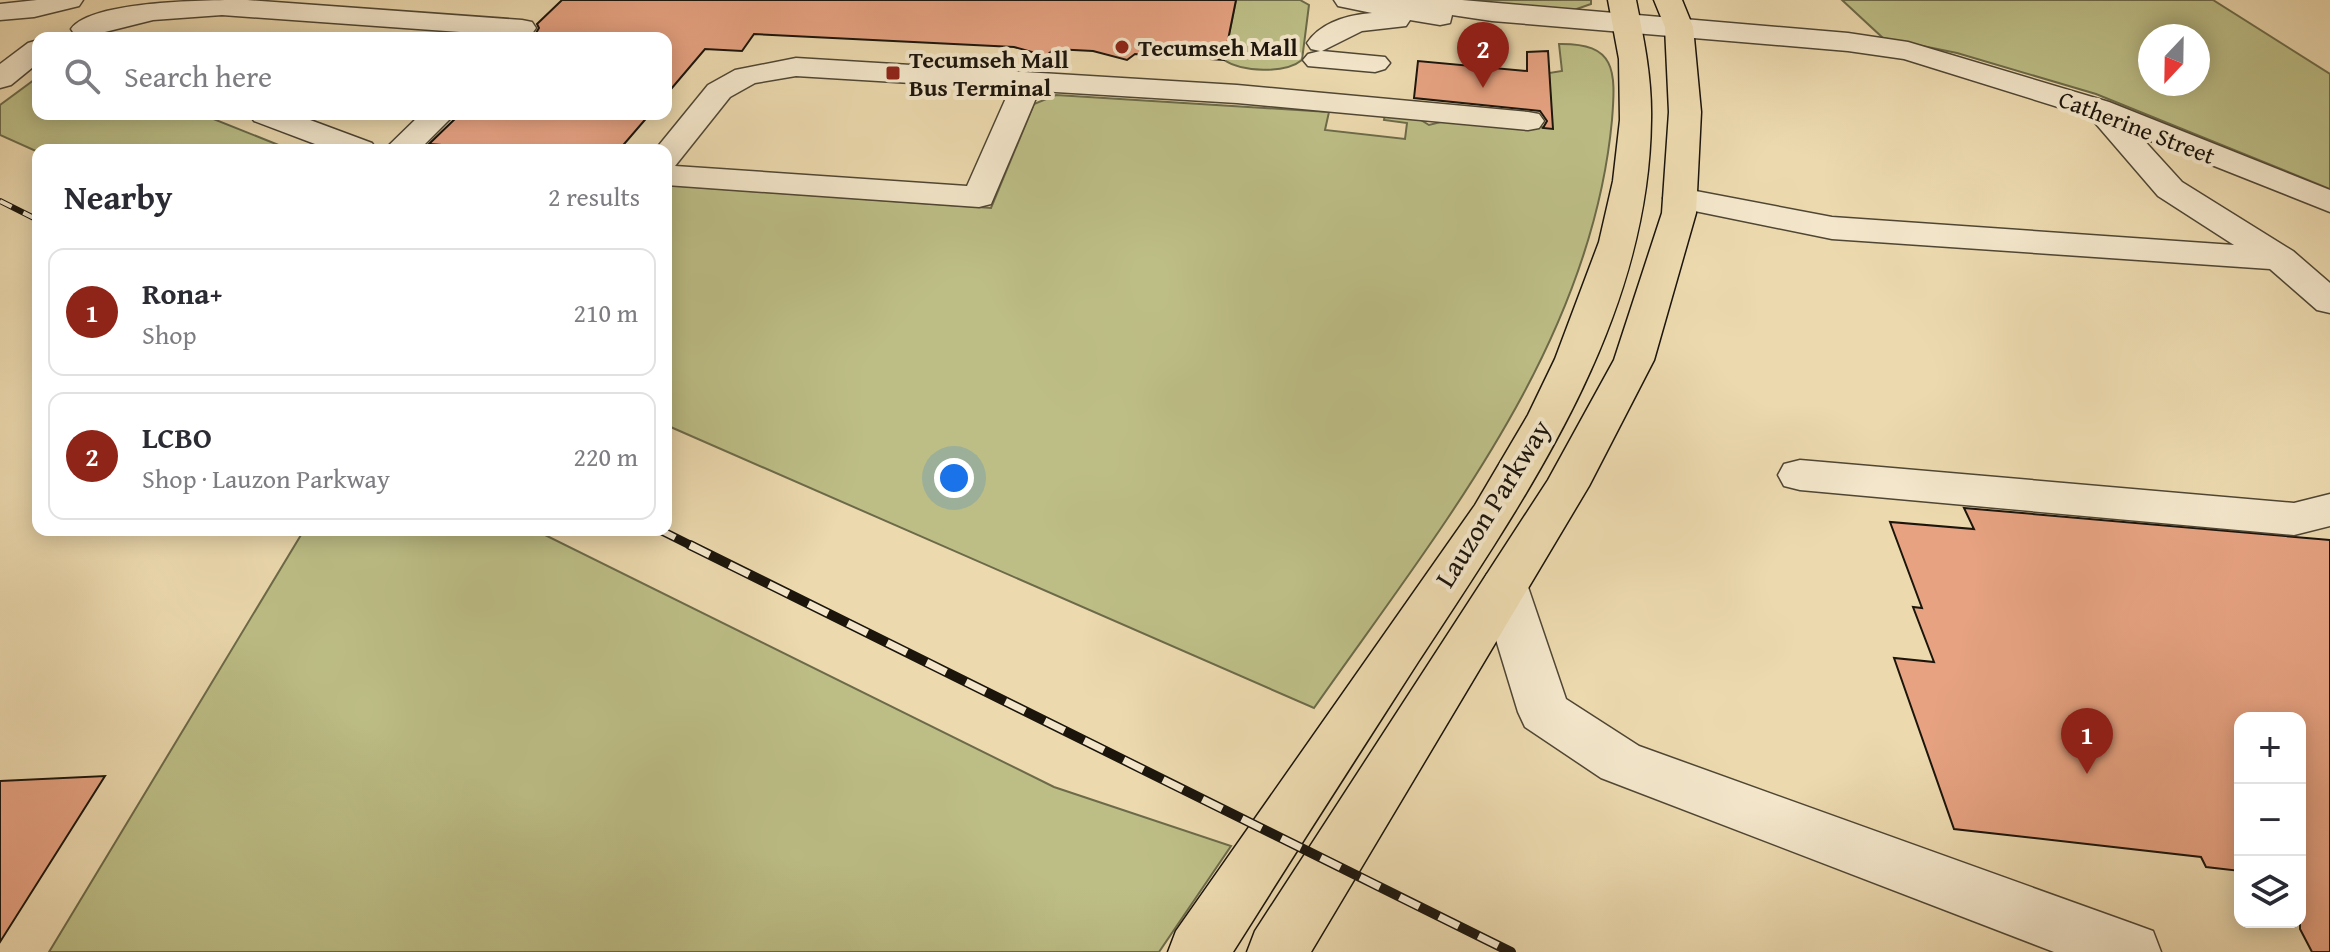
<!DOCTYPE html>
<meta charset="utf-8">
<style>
:root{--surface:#fff;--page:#f2f2f3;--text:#2b2b33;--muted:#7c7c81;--line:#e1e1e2;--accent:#8f2418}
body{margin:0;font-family:"Gentium Book Plus",serif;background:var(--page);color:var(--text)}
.controls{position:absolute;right:24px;bottom:24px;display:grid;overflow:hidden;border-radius:16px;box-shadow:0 4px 20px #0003}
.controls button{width:72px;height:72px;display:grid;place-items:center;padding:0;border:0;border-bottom:2px solid var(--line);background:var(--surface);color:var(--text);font:40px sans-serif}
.compass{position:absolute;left:2138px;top:24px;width:72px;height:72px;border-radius:50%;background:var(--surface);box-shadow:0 4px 20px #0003;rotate:202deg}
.you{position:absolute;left:954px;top:478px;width:28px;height:28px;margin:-20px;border:6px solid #fff;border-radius:50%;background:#1a73e8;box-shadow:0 0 0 12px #1a73e833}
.badge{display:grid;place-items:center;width:52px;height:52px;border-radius:50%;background:var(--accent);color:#fff;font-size:26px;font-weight:700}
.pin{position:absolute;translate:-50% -66px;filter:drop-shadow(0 2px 4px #0008)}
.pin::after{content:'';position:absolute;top:42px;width:28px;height:24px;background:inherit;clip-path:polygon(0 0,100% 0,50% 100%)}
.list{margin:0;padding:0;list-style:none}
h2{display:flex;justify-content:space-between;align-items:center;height:104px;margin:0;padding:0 32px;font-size:34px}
h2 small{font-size:26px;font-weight:400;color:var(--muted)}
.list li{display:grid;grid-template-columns:52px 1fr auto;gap:24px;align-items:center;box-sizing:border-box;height:128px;margin:0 16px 16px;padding:0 16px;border:2px solid var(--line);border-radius:16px}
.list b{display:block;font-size:30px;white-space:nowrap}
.list p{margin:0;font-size:26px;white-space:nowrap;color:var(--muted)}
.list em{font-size:26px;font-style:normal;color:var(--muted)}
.icon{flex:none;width:44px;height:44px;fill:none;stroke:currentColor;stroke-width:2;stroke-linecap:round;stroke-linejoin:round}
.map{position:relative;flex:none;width:2330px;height:952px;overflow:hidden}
.search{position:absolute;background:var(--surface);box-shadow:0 4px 20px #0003;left:32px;top:32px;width:640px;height:88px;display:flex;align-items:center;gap:20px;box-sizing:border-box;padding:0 28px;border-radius:16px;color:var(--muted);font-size:30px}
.panel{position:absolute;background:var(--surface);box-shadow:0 4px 20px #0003;left:32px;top:144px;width:640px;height:392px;border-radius:16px}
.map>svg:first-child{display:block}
.green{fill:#bdbe86;stroke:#6c6a49;stroke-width:2;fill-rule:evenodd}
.building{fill:#e6a281;stroke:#1b150c;stroke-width:2}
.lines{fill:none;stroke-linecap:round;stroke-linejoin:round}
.minor-casing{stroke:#4f4634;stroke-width:3}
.major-casing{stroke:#1b150c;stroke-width:3}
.minor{fill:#f3e6ca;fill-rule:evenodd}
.major{fill:#ecd9ae;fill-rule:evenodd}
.rail-far2-casing{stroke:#1b150c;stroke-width:6}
.rail-far1-casing{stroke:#1b150c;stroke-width:9}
.rail-casing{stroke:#1b150c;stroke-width:10}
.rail-far2{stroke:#f3e6ca;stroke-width:4;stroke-dasharray:13;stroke-linecap:butt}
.rail-far1{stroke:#f3e6ca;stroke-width:6;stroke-dasharray:17;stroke-linecap:butt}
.rail{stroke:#f3e6ca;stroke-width:7;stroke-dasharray:22;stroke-linecap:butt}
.poi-dot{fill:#8f2418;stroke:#f3e6ca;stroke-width:3}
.labels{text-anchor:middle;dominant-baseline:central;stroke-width:8;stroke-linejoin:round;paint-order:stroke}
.far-poi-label{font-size:24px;font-weight:bold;fill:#1b150c;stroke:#f3e6ca;text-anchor:start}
.far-street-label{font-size:24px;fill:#1b150c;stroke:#f3e6ca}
.street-label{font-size:28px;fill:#1b150c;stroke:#f3e6ca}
</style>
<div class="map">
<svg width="2330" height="952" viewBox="0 0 2330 952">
<rect width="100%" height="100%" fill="#ecd9ae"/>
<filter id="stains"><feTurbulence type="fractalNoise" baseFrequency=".0025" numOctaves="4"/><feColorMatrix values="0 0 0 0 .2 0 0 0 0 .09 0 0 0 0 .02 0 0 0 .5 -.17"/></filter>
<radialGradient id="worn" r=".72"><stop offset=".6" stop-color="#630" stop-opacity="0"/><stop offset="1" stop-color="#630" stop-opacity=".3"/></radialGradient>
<g class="green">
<path d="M1236 0H1300L1309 5 1302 60C1285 74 1242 72 1224 60Z"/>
<path d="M1457 0H1591V4L1571 11Z"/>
<path d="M1842 0H2213L2330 74V189L2096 94 1957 53 1883 38ZM2150 36H2198V84H2150Z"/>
<path d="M1559 44C1616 43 1616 70 1612 120 1591 346 1440 528 1314 708L666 425V185L991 208 1034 104 1056 95 1329 112 1325 130 1405 139 1407 123 1384 120 1385 114 1416 117 1429 125 1441 122 1437 118 1552 128 1549 73 1562 71Z"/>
<path d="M38 77V114H201L291 150 38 152 0 135V105Z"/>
<path d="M304 530H535L1054 787 1231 846 1159 952H49Z"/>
</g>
<g class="building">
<path d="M562 0H1236L1224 60 1135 54 1127 60 1093 51 1054 49 1046 56 1014 47 754 34 742 51 705 49 666 95V38H533L539 28 537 24Z"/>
<path d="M1548 51 1553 129 1543 128 1547 121 1540 111 1414 98 1418 61 1527 71V52Z"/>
<path d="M460 114H650L619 150H506L429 144Z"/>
<path d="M1964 508 2330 540V952H2312L2300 929V718H2240V871L2206 867 2201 857 1954 829 1894 658 1934 662 1913 607 1922 608 1890 522 1974 529Z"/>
<path d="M105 776 0 942V781Z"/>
</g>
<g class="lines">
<g class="minor-casing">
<g id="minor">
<path d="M37 0H83L79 6 34 17 0 20V4Z"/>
<path d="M247 0 522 20 532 22 536 28 529 38H500L502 35 222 15 153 20 85 37 75 35 71 29C91 0 212 0 247 0Z"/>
<path d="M1334 0H1462L1848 33 1908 42 2109 102 2330 190V212L2141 137 2182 182 2293 251 2330 283V313L2317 310 2270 269 1832 239 1680 208 1668 205 1663 198 1668 191 1680 188 1832 217 2234 245 2158 196 2090 117 1904 59 1848 51 1492 21 1452 15 1450 23 1440 25 1410 20 1406 26 1362 31 1322 51 1385 57 1390 63 1385 69 1375 72 1308 66 1303 60 1308 54 1320 51 1311 49 1307 43C1321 22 1348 15 1372 13L1338 6Z"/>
<path d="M38 40V63L11 85 0 88V64L28 43Z"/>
<path d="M796 58 1237 85 1528 112 1539 114 1544 121 1539 128 1528 130 1237 103 1039 91 991 204 979 207 666 185V150H655L708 85 735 70ZM796 76 1010 89 967 186 675 166 730 97 755 83Z"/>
<path d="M249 114H294L372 143 377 150H331L254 121Z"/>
<path d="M421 114H455L419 150H384Z"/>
<path d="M1800 460 2294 503 2330 494V526L2294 535 1800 490 1784 486 1778 475 1784 464Z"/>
<path d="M1504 569 1521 574 1528 587 1566 699 1639 746 2131 923 2153 931 2161 952H2054L1601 778 1525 727 1518 712 1480 587 1487 574Z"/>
</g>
</g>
<g class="major-casing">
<g id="major">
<path d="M1608 0H1636C1644 40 1652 79 1651 120 1649 324 1525 498 1418 662 1356 758 1294 855 1233 952H1168L1176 931 1475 505 1528 415 1555 359 1599 242 1613 181 1620 120 1619 59Z"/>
<path d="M1654 0H1682L1693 27 1701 112 1696 213 1654 360 1589 486 1311 952H1247L1255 931 1548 480 1614 360 1662 213 1669 112 1665 27Z"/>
</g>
</g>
<use href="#minor" class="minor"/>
<use href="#major" class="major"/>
<g class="rail-far2-casing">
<path id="rail-far2" d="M0 201 38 220"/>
</g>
<g class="rail-far1-casing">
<path id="rail-far1" d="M660 530 694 547"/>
</g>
<g class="rail-casing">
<path id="rail" d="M690 545 1511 952"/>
</g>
<use href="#rail-far2" class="rail-far2"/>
<use href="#rail-far1" class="rail-far1"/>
<use href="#rail" class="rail"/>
</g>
<g class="poi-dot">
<circle cx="1122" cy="47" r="8"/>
<rect x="885" y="65" width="16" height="16" rx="4"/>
</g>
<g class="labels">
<g class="far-poi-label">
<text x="1138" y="47">Tecumseh Mall</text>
<text x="909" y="59">Tecumseh Mall<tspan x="909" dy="28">Bus Terminal</tspan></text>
</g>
<g class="far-street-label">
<text transform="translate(2137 127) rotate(21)">Catherine Street</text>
</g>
<g class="street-label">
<text transform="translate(1492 503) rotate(-58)">Lauzon Parkway</text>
</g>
</g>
<rect width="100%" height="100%" filter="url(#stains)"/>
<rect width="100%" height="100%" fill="url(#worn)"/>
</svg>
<div class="controls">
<button>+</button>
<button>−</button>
<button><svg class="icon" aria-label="layers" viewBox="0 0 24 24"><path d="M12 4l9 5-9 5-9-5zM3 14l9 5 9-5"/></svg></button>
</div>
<svg class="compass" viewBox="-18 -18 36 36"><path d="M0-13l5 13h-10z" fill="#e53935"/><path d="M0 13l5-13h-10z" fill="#7c7c81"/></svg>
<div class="you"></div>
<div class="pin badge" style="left:2087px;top:774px">1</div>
<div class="pin badge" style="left:1483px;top:88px">2</div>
<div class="search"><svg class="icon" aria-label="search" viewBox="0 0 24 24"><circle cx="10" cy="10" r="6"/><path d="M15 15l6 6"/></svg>Search here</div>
<section class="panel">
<h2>Nearby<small>2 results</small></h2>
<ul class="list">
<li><span class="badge">1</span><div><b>Rona+</b><p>Shop</p></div><em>210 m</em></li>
<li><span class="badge">2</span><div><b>LCBO</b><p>Shop · Lauzon Parkway</p></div><em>220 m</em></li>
</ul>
</section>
</div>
